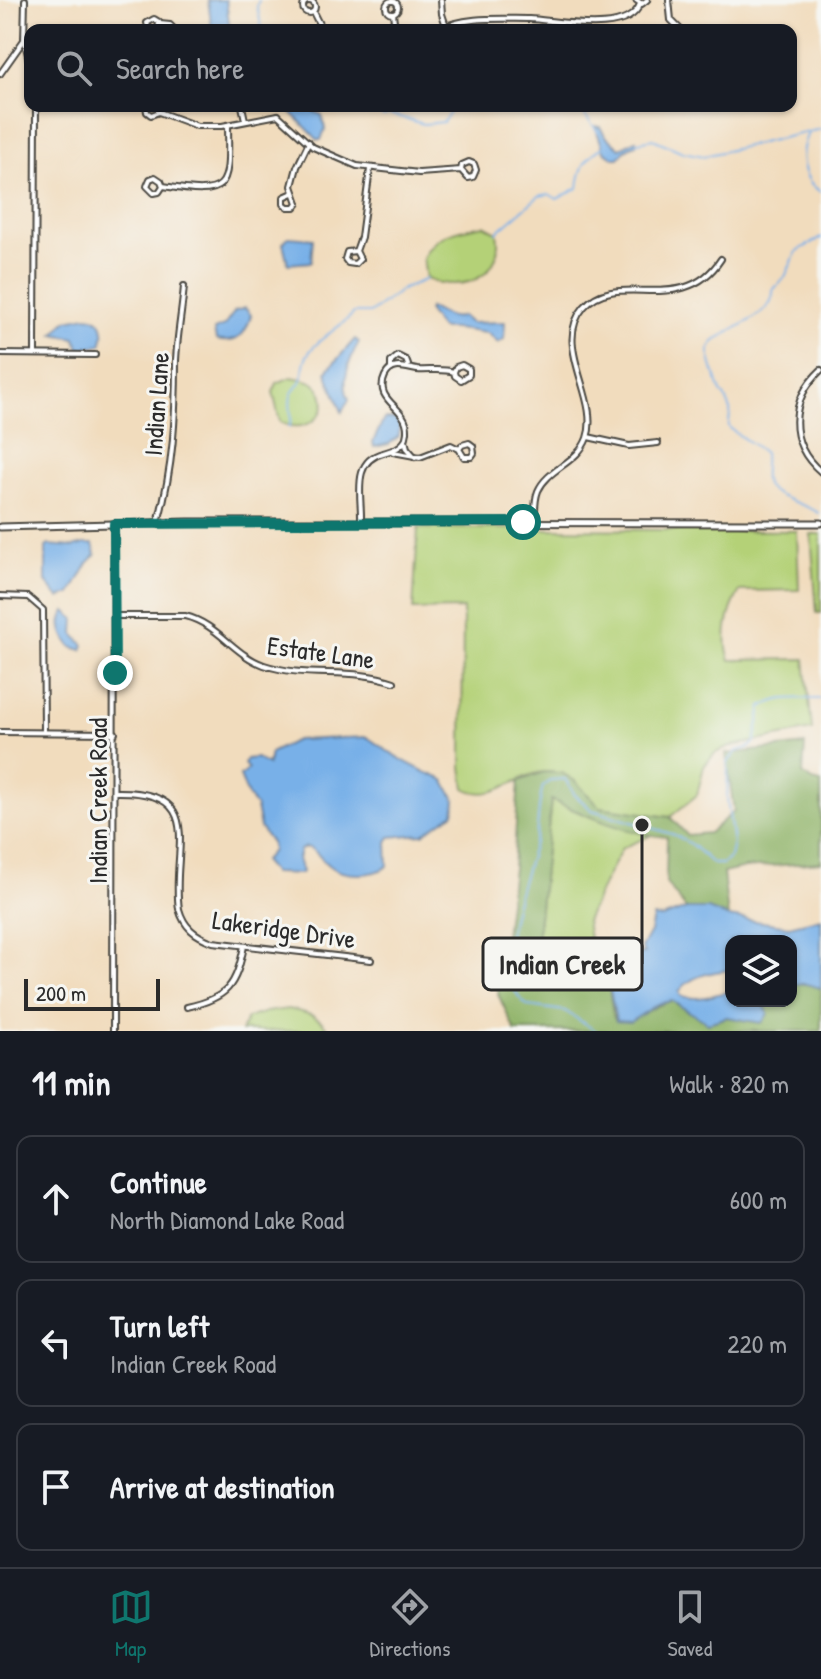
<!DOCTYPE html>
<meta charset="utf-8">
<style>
:root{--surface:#171b24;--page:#20242c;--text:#f1f3f6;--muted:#9ea1a6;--line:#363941;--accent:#0f766e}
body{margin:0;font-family:"Patrick Hand",sans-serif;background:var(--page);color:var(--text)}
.controls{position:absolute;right:24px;bottom:24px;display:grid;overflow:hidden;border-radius:16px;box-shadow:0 2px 6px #0004}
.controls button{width:72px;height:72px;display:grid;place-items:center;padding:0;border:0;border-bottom:2px solid var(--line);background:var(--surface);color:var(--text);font:40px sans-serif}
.scale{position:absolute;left:24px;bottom:20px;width:136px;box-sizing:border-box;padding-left:8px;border:4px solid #2b2b2b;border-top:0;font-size:22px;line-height:28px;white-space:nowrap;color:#2b2b2b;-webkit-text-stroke:6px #f6f6f2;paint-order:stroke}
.stop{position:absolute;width:24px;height:24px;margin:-18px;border:6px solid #0f766e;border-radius:50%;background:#fff}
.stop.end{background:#0f766e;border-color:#fff;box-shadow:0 2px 8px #0008}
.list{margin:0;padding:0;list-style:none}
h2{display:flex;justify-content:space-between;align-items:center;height:104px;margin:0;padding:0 32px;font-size:34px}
h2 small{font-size:26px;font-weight:400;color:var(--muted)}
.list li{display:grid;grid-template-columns:52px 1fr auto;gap:24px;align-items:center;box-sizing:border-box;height:128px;margin:0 16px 16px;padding:0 16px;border:2px solid var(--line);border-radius:16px}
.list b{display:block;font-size:30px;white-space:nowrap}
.list p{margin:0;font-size:26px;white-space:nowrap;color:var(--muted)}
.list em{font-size:26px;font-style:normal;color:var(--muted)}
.icon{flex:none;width:44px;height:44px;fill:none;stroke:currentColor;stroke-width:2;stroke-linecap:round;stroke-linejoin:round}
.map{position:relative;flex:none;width:821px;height:1031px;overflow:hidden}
.search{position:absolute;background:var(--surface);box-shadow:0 2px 6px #0004;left:24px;right:24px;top:24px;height:88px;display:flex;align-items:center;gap:20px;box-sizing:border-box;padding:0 28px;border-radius:16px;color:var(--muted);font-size:30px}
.sheet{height:536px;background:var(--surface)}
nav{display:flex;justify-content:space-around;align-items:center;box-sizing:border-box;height:112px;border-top:2px solid var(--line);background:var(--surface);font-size:22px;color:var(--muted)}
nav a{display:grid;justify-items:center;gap:4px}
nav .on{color:var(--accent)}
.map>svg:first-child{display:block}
.green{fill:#b4d177;stroke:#707e51;stroke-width:2}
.forest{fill:#8fb368;stroke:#5d6f4a;stroke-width:2}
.water{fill:#78b0e8;stroke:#526e8a;stroke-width:2}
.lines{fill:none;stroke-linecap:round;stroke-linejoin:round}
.stream{stroke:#78b0e8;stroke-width:2}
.minor-casing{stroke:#494641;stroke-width:8}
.tertiary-casing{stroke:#494641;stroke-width:9}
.minor{stroke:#fff;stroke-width:4}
.tertiary{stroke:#fff;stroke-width:5}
.route{stroke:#0f766e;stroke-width:10}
.labels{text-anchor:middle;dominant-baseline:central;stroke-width:6;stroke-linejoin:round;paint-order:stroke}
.street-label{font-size:26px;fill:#2b2b2b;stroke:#f6f6f2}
.leader{fill:none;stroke:#2b2b2b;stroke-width:3}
.callout-dot{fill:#2b2b2b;stroke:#f6f6f2;stroke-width:3}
.callout{fill:#f6f6f2;stroke:#2b2b2b;stroke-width:3}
.callout-label{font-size:28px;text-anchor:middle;font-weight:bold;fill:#2b2b2b}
</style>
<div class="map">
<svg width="821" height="1031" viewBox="0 0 821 1031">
<rect width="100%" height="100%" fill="#f6f6f2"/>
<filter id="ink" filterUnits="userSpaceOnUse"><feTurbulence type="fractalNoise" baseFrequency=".0125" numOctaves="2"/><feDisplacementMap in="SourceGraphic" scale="16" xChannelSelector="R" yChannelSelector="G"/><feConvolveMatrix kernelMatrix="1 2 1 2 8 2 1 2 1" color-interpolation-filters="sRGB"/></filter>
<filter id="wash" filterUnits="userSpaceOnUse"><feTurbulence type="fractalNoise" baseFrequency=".006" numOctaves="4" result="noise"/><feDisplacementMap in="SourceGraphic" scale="32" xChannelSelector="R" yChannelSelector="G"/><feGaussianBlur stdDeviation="1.8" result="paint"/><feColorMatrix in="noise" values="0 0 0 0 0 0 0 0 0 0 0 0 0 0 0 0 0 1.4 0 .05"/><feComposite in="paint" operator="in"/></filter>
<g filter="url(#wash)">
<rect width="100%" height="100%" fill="#f1dcbd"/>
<g class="green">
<path d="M484 225 497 232C505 278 463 293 426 279L423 258C434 233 459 230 484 225Z"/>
<path d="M291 377C299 379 310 379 316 385 338 406 309 438 280 422L273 392 277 383Z"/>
<path d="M418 528 797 531 799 590 740 591C728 611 722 637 730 660L805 659 812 730 733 746 715 753 704 766 697 795 670 817C650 817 622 814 603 808 579 800 579 773 547 772 520 771 494 805 465 788L462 767 463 609 413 610Z"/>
<path d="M811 534H821V613H817Z"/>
<path d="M551 800 601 821 650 836 622 848 604 882 586 921 590 944 586 959 535 958Z"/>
<path d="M288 1009C303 1012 322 1015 328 1031H241L247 1018 266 1012Z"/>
</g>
<path class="forest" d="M805 745 803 774 813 781 821 783V862L745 868 723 873 728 917 708 909H686L666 883 667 837C626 834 588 816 551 800L535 957 586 959 607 973 613 1016 616 1021C635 1024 650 1005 672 1001L708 1023 727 1017 762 1023 766 1006 759 1001H791V984C801 982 812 984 821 988V1031H515L498 994 513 868 519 781 544 772 562 773 575 781 600 807 670 817 687 835 709 833 734 811 726 754Z"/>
<g class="water">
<path d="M208 0H226L230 30H212Z"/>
<path d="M291 106H303L322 115 325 129 321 140H318L290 111Z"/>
<path d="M595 126 600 127 605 135 620 148 636 140V144L625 150 619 158H614L604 151Z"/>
<path d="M288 237 313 239 311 262 288 264 283 243Z"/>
<path d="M245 308 251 315C246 335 237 345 216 340L214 330 224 326 235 311Z"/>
<path d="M429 308C439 312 452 321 462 316L470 323 505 322 504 339 498 343 487 333C471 332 458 327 441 329L428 312Z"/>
<path d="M87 316C103 316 106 332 101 345L80 349 75 338 54 334 67 320Z"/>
<path d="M355 339 359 342C350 358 340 383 349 399L342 412 326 372Z"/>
<path d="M384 419H395L399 423V436L389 444 374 447 373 442Z"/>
<path d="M84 544H93L96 555 88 563 71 594 59 598 46 582V547L49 545 73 547Z"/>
<path d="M66 611 75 619 74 634 84 645 82 650 72 647C63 637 57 623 66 611Z"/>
<path d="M367 737C389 753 418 770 444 780L456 801 454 813 423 834 390 837 387 842 388 866C375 876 345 877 331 867 321 861 317 849 306 847L300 850 298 859 302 872 300 874 273 873 263 861 272 851 271 843 260 828 256 807 248 796 240 776 248 769 244 764 246 759 256 758 268 765 270 753 296 740Z"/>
<path d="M686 909H708L728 917 789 926 821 918V988L806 984H791V941H731V970C712 972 690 975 679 992L681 996C704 1001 710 995 731 991V1001C746 1001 764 996 768 1014L762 1023 727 1017 708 1023 672 1001 658 1004 630 1022 616 1021 606 970 617 962 644 953 641 948 650 932 653 917 662 918Z"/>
</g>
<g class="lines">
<g class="stream">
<path d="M259 0 257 6 262 30"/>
<path d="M369 106 370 109 384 116 389 114 424 124 443 122 454 106"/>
<path d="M582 106 584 114 598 132"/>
<path d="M808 133C798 153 801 180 821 192"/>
<path d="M633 143 653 139 683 152 704 156 821 129"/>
<path d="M497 232 539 196 549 194 557 199 578 188C580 167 586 156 605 146"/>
<path d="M289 427C294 417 288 407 291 396 293 389 299 386 301 380 305 372 301 362 311 350 323 335 341 327 354 313H370L401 290 426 279"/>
<path d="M819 513C805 503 766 497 764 480 763 472 765 462 764 453 753 443 740 438 729 427 728 421 731 415 730 409 730 403 724 397 721 392 719 387 708 355 709 350 713 331 776 320 773 290L785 277 797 251 821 238"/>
<path d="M596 1031 565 1011 528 1006C482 970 526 880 536 835 539 819 538 802 543 786L551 780 565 779 575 795 592 810 675 835 692 845 713 864H723L730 857 733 843 727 798 728 762 737 751 750 747 755 742 762 707C781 695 800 699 821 699"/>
</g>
</g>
</g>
<g filter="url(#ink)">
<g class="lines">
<g class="minor-casing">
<g id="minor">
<path d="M441 0 442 14 446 26"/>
<path d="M636 0 642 4 647 0"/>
<path d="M669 0 671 20 681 30"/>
<circle cx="392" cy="7" r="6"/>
<circle cx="309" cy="7" r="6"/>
<path d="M313 12 322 30"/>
<path d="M393 13 395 30"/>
<path d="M160 24 170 25 175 30"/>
<path d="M149 30 147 23 154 19 159 22 158 30"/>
<path d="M437 30C465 16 498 19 529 19 556 20 628 37 640 4"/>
<path d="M25 41 30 66"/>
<path d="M0 74 24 40 25 0"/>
<path d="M146 106 147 112 151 115 159 112 197 126H222L278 115"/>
<path d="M242 106 245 120"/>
<path d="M278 115 313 147 357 166 419 173 461 170 462 165 469 162 474 164 476 170 473 177 468 178 461 170"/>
<path d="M163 186 159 192 154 193 147 186 150 179 155 177 161 181 163 186C231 197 229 189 228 125"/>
<path d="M293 193 284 197V204L288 207H295L298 203 292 186 297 167 309 142"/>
<path d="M356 251 347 252 345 259 348 263 355 264 360 259 356 251 361 237 370 169"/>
<path d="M0 354 95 355"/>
<path d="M35 354 36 106"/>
<path d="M391 369V362L398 356 406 360 408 365"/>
<path d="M821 370C789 400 787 443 821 472"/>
<path d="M588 437 629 446 658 443"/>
<path d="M405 440 407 448 415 457"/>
<path d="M393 452 420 457 451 445 459 449 464 457H471L474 453 473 446 469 443 462 445 459 449"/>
<path d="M361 521C362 497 351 461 383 453 390 451 399 449 404 442 407 437 408 429 406 423 402 406 374 399 385 376 392 362 405 368 417 370 429 371 442 368 454 372L455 376 461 380 469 375V369L462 365 456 367 454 372"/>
<path d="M158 522C173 469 176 417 176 361 177 336 182 311 184 286"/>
<path d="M535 522C535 512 534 501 538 491 548 468 578 463 587 438 601 398 551 345 584 307 617 268 682 319 721 259"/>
<path d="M0 596 28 597 43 610 44 732"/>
<path d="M114 616H185C218 624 234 655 264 665 306 679 352 667 394 682"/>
<path d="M0 732 115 733"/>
<path d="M115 792C210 790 170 849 179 909 184 927 195 936 213 942L371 960"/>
<path d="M187 1007C228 998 236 986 244 946"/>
<path d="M113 1031 114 524"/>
</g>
</g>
<g class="tertiary-casing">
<path id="tertiary" d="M0 527 188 522 821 523"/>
</g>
<use href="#minor" class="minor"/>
<use href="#tertiary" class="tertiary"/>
</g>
</g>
<g class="lines" filter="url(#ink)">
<path class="route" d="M115 673 114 524 523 522"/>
</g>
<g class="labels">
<g class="street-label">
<text transform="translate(156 404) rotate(-86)">Indian Lane</text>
<text transform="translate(321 652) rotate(8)">Estate Lane</text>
<text transform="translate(97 801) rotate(-90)">Indian Creek Road</text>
<text transform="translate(284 929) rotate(8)">Lakeridge Drive</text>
</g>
</g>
<path class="leader" d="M642 825L642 964"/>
<circle class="callout-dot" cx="642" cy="825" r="8"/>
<rect class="callout" x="483" y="938" width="159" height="52" rx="8"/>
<g class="callout-label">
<text x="562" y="974">Indian Creek</text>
</g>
</svg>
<div class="controls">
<button><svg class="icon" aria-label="layers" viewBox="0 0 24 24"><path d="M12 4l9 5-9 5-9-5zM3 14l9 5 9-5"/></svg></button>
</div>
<div class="scale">200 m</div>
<div class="stop" style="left:523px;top:522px"></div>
<div class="stop end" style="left:115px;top:673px"></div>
<div class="search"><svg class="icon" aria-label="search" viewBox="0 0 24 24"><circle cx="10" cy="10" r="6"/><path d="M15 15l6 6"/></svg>Search here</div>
</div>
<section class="sheet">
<h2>11 min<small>Walk · 820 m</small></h2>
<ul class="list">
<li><svg class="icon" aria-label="ahead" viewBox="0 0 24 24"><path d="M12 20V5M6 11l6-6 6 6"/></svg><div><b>Continue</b><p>North Diamond Lake Road</p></div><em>600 m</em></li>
<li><svg class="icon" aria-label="left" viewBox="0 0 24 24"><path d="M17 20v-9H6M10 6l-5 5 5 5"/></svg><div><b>Turn left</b><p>Indian Creek Road</p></div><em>220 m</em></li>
<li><svg class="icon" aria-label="arrive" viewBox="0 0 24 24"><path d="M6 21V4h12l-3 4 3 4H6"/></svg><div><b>Arrive at destination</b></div></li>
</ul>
</section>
<nav>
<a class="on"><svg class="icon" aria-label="map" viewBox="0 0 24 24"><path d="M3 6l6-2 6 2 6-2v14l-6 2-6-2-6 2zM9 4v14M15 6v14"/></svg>Map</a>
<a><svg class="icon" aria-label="directions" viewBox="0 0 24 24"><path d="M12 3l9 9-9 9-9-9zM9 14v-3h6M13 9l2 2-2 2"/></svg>Directions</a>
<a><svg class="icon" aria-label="saved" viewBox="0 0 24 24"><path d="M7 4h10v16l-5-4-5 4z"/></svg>Saved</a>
</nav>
